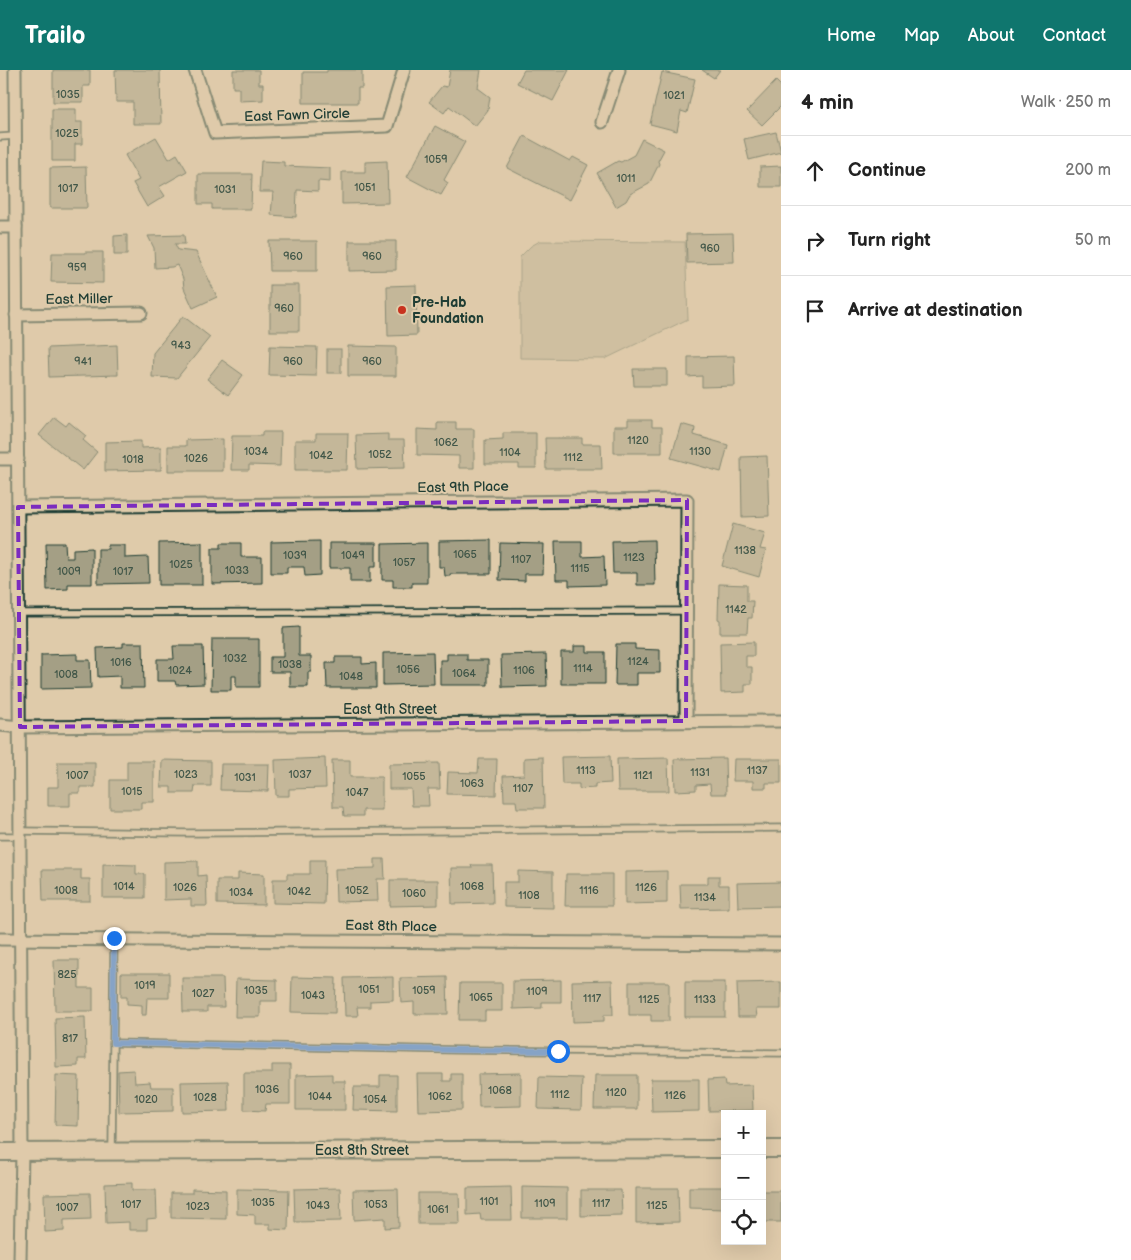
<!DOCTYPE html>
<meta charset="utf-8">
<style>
:root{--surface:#fff;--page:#f2f2f2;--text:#222;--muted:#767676;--line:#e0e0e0;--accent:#0f766e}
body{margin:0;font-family:"Balsamiq Sans",sans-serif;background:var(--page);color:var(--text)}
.controls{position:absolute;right:15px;bottom:15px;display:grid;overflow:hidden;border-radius:0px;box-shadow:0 5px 20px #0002}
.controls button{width:45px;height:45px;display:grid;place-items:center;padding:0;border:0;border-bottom:1px solid var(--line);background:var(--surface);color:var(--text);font:25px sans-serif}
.stop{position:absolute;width:15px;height:15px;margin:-11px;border:4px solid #1a73e8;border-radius:50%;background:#fff}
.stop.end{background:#1a73e8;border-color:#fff;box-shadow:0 1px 5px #0008}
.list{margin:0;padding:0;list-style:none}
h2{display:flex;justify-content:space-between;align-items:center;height:65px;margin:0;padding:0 20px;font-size:21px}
h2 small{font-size:16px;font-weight:400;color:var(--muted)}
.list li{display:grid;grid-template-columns:32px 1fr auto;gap:15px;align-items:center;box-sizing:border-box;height:70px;padding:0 20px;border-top:1px solid var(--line)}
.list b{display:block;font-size:19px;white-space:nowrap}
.list em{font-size:16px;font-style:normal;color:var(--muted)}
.icon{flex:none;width:28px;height:28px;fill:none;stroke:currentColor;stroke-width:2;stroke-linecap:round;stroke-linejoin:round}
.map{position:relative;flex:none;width:781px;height:1190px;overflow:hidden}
header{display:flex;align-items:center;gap:30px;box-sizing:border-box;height:70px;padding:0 25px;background:var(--accent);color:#fff}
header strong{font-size:24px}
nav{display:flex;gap:28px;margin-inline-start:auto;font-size:18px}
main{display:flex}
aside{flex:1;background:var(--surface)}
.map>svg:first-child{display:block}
.green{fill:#bcb195;stroke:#6e7764}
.building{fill:#a49f85;stroke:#1f3d34}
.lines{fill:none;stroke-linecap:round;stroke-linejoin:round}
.lane-casing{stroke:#1f3d34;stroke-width:9}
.street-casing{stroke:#1f3d34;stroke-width:15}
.secondary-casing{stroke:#1f3d34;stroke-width:20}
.lane{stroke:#dfcbaa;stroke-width:5.5}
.street{stroke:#dfcbaa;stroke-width:11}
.secondary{stroke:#dfcbaa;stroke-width:16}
.route{stroke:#1a73e8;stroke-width:6}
.marked{fill:none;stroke:#7b2cbf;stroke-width:4;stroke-dasharray:10 6;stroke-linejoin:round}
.poi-dot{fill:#c8321e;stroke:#dfcbaa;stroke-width:2}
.labels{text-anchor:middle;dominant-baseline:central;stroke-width:4;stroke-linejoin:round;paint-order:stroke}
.number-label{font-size:11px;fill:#405648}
.street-label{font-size:14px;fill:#1f3d34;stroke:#dfcbaa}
.poi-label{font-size:14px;font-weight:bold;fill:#1f3d34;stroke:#dfcbaa;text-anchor:start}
</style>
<header>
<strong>Trailo</strong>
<nav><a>Home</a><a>Map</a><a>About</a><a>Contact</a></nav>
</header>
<main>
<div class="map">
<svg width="781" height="1190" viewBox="0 0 781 1190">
<rect width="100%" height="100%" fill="#dfcbaa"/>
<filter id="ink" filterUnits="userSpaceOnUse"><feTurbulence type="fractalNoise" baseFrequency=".02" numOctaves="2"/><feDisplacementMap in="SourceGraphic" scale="10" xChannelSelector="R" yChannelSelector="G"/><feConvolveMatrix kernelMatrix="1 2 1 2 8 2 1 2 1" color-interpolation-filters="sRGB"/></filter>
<g filter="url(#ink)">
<path class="green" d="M540 171 685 172 688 249 605 289 520 288V187L531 176Z"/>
<g class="building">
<path d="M53 0H90V16H83V32H53Z"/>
<path d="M115 0H160L161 54H133V32H116Z"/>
<path d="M233 0H259V14H263V30L239 31V18H233Z"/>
<path d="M327 0H362V18H358V33H303V2H327Z"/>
<path d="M450 0H481L478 18 490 27 488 40 475 56 449 36 444 43 429 32 442 16 447 17Z"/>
<path d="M524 0H569L553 31 517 13Z"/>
<path d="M702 0H720L714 8Z"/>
<path d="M662 2 695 9 687 43 681 41 677 61 650 54Z"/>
<path d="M776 11 781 16V36L762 55 747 41Z"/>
<path d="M52 39H76V52H82V74H75V91H52Z"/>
<path d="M435 56 465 72 444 110 448 113 441 125 407 107Z"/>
<path d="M776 62 781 82 749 90 744 69Z"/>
<path d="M524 66 570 91 573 87 588 95 570 130 507 98Z"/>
<path d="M156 67 169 89 177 84 187 101 159 117 165 126 147 137 133 113 139 110 125 85Z"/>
<path d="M642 69 664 80 658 91 659 94 649 114 630 124 626 131 616 137 597 103 618 91 621 92 634 85Z"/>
<path d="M261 91 284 92V96L330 98V112L318 111V121L297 120 296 147 271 145 273 122H259Z"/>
<path d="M387 91 388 133 342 134V102H365V92Z"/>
<path d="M781 96V117H760V97Z"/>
<path d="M86 97 87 138H50V98Z"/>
<path d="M198 104H252L251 139H212V134H198Z"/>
<path d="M733 163 734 192 687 193 686 164Z"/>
<path d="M127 165V185H114V166Z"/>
<path d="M184 165 185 174H175L178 180 196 182 217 227 193 238 184 218 183 209 177 195 172 197 155 198 154 178 148 166Z"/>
<path d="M269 171H317V201H270Z"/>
<path d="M349 171H396V200L349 201Z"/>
<path d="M85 182H103V213L51 212 52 183H85Z"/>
<rect x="270" y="215" width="29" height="46"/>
<path d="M416 215 417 265 388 266 387 216Z"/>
<path d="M183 246 210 267 177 308 152 307 153 283Z"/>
<path d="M117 275 118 305 49 307 48 278Z"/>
<path d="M270 276 317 277 316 306 269 305Z"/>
<path d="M348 276 396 277V306H348Z"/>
<rect x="327" y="279" width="14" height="24"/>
<path d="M734 286 735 316 702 317V306L688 307V287Z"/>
<path d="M222 290 243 305 228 325 207 309Z"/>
<path d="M633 299H667V316H634Z"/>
<path d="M54 347 66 356 69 352 86 366 83 370 97 382 83 400 39 365Z"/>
<path d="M628 350H652V357H662V383H614V356H628Z"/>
<path d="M437 352H456V359H474V398H459V386L417 385V359L437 360Z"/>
<path d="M681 354 695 358 694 365 728 375 721 402 671 388Z"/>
<path d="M262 362H281L280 396 249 395V400H231L232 366H262Z"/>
<path d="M316 363H348L347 400H295V370H316Z"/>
<path d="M503 363H536V398H519V394H485V370L503 369Z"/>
<path d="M388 364V370H404L405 398 357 399 356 365Z"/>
<path d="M545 368H582V374H601L602 399H546Z"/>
<path d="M223 369V401H168V376H186V370Z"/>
<path d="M141 371V378L161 377V400L105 401V372Z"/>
<path d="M767 386 769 446 742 447 741 387Z"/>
<path d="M733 454 765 463 760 479 766 480 759 507 722 496Z"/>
<path d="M491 470V504H450V506H445L444 497H439V471Z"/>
<path d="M654 470 655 515H637V503H613L612 471Z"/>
<path d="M320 471V505L305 506 304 497H287V503H271V472Z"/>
<path d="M555 471H582V487L604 486 605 515 569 516V510H556Z"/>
<path d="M202 472V515H159V473Z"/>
<path d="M46 473H65L66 488H73V479L92 478V514H68V519L47 520Z"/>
<path d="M221 473H241V487H262V513L212 514V478H221Z"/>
<path d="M329 473H376V497H370V512H350V498H329Z"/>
<path d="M427 473V513H412V517H393V510H382V474Z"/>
<path d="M500 473 544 474 543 504H525V511L499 510Z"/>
<path d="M108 475H125V488L148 487 149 513 98 514V479H108Z"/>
<path d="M719 514 747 515V531H753L752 548H748L747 563H720V550L718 549Z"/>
<path d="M299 557V586H311V602H308V617H290V602H270V587H283V558Z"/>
<path d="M212 569H259V617H236V606H231V620H211Z"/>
<path d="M754 572V586H746V597H752V614H745V622L721 623 720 573Z"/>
<path d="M123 573H143L144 618H120V606L98 607 97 578 123 577Z"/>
<path d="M616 574H635V579L660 580V603H637V615H615Z"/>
<path d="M173 576H203L204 614 176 615 175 611H157V589H174Z"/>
<path d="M574 576H587V582H605V614H561V582H574Z"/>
<path d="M433 582 434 614 383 615V583Z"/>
<path d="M77 584V590H90L91 618 41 619V585Z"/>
<path d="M447 584H467V590H488V615H440V590H447Z"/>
<path d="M546 584 547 616 502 617 501 585Z"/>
<path d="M335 587H362V594L376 593V618H327L326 593H335Z"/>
<path d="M610 686 611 713 595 714V718L579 719V714H562L561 687Z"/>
<path d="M543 687 544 738H517L516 731H504L503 706 524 705V688Z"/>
<path d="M325 688 326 718 289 719V726H276L275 690Z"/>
<path d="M668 688 669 721H618L617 689Z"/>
<path d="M725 688 726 724H711L710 714 696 715V720L675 721 674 689Z"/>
<path d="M479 689H497L496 725 447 724 448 702 478 703Z"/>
<path d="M734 689H781V713H766V718H753V711H733Z"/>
<path d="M162 690 211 691V716H195L194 723H171V717H161Z"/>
<path d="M332 690H350V707H382V740H363V746H344L343 737H333Z"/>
<path d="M127 691H154V732H141V739H110V710H127Z"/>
<path d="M58 692H95V717H80V723H70V736H48V717H58Z"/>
<path d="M439 693 440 719H428L429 736H412L411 719H389V694Z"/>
<path d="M221 694H269L268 721 220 720Z"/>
<path d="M375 789H384L385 809H377L378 831 336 832 335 799 375 798Z"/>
<path d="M310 790H325L324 834 273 833V809H287V804H310Z"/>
<path d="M198 791V806L206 805 207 836H191V829L164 830V792Z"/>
<path d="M103 794 136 795V804H145V828H103Z"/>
<path d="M471 795H492L493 833 452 834 451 798H472Z"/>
<path d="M42 800H81V809H90V831H43Z"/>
<path d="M518 801 553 802V838L504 837V812H518Z"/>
<path d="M667 801V833L625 834V802Z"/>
<path d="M238 803 264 804V835L217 834V810H238Z"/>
<path d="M566 804H612V836H565Z"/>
<path d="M708 806H719V815H729V838L681 839 680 814H708Z"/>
<path d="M390 810H438V835L390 836Z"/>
<path d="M781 812V836L738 837 737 813Z"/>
<path d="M54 890H79V918H93V941H55Z"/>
<path d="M121 903H169V928H147L146 945H142V935L127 934V927H121Z"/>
<path d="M292 907 336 908 335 943 291 942Z"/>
<path d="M393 907V930L370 931V937H357L358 946H345L344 908Z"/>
<path d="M447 907 448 944H414V932L401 933 400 908Z"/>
<path d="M182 908H223L224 937H207V942H183Z"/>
<path d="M236 909 277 910V931H260V947H235Z"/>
<path d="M561 910V932H542V938L513 939V911Z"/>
<path d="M612 910 613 945H604V951L573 952 572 911Z"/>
<path d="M629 912H669V951H651V945H629Z"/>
<rect x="685" y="912" width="40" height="35"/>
<path d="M781 912V939H756L757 947H738L737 913Z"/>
<path d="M460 913H502V941H485V950H459Z"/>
<path d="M85 947 86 989H78V996L56 997 55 948Z"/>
<path d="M272 995H290V1034H266L265 1041 244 1040V1003H272Z"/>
<path d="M134 1000 135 1013 150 1012 151 1017H173V1041L119 1042 118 1001Z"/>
<path d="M521 1003V1036L479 1037 478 1004Z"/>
<path d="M332 1004V1011H345V1040H296V1005Z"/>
<path d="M417 1004H443V1011H451V1004H462V1040L418 1041Z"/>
<path d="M56 1005 79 1006 78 1056 55 1055Z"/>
<path d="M380 1005H397V1041L353 1040 354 1017H380Z"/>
<path d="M595 1005H637V1039H594Z"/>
<path d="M539 1007 582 1008 581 1040 538 1039Z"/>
<path d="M651 1009H699V1041L652 1042Z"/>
<path d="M724 1009 725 1016 752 1015 753 1040 709 1041 708 1010Z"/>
<path d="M228 1011 229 1041 182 1042 181 1012Z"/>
<path d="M132 1113V1120H156L157 1148 147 1149V1160H129V1152L106 1153 105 1114Z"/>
<path d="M511 1117 512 1150H481L480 1144 467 1145V1118Z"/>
<path d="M522 1117 567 1118V1148H522Z"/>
<path d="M689 1117H725V1139L689 1138Z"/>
<path d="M340 1118 341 1151 295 1152 294 1119Z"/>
<path d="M636 1118H678L679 1152 636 1153Z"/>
<path d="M192 1119 226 1120V1149L171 1148V1123H192Z"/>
<path d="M237 1119 289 1120 288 1160 270 1159V1154H255V1145L237 1144Z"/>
<path d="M398 1119 399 1157 385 1158V1148L354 1150 353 1120Z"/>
<path d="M581 1120H621L622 1145 581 1146Z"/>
<rect x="762" y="1121" width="19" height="31"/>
<path d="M90 1123 91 1149 64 1150V1161L45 1162 44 1124Z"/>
<path d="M418 1123H459L460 1154H418Z"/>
</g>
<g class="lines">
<g class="lane-casing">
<g id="lane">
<path d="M0 67 15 66"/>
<path d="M19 543 687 541"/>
<path d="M20 761 188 763 781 758"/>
<path d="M0 766H20"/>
<path d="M113 973 459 980 781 983"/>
<path d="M112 1081 114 868"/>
</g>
</g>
<g class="street-casing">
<g id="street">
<path d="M15 0 22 1082 20 1190"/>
<path d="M195 0 215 63 387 56 404 0"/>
<path d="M602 52 619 0"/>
<path d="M0 157H16"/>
<path d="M16 245 141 243"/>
<path d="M0 389H18"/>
<path d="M18 437 687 430 686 651"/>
<path d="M0 655 20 657 781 651"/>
<path d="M0 869 781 874"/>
</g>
</g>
<g class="secondary-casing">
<g id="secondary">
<path d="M762 1079H781"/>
<path d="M0 1082 725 1079"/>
</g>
</g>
<use href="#lane" class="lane"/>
<use href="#street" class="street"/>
<use href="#secondary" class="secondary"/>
</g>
</g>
<g class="lines" filter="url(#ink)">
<path class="route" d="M114 868 113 973 459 980 558 981"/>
</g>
<path d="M0 0H781V1190H0ZM687 430 686 651 20 657 18 437Z" fill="#dfcbaa" fill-opacity=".55" fill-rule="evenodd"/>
<path class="marked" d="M687 430 686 651 20 657 18 437Z"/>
<circle class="poi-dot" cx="402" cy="240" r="5"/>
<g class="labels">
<g class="number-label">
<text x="68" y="24">1035</text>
<text x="674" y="25">1021</text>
<text x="67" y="63">1025</text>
<text x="436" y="89">1059</text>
<text x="626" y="108">1011</text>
<text x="365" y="117">1051</text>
<text x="68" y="118">1017</text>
<text x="225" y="119">1031</text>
<text x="710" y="178">960</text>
<text x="293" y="186">960</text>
<text x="372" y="186">960</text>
<text x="77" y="197">959</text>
<text x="284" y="238">960</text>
<text x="181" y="275">943</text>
<text x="83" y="291">941</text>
<text x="293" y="291">960</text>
<text x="372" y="291">960</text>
<text x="638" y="370">1120</text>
<text x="446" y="372">1062</text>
<text x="256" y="381">1034</text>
<text x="700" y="381">1130</text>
<text x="510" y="382">1104</text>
<text x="380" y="384">1052</text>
<text x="321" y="385">1042</text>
<text x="573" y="387">1112</text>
<text x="196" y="388">1026</text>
<text x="133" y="389">1018</text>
<text x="745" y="480">1138</text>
<text x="465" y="484">1065</text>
<text x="295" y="485">1039</text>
<text x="353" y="485">1049</text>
<text x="634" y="487">1123</text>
<text x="521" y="489">1107</text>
<text x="404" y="492">1057</text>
<text x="181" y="494">1025</text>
<text x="580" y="498">1115</text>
<text x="237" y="500">1033</text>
<text x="69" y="501">1009</text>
<text x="123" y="501">1017</text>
<text x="736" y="539">1142</text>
<text x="235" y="588">1032</text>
<text x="638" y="591">1124</text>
<text x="121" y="592">1016</text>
<text x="290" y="594">1038</text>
<text x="583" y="598">1114</text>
<text x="408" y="599">1056</text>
<text x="180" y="600">1024</text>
<text x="524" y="600">1106</text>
<text x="464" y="603">1064</text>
<text x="66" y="604">1008</text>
<text x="351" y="606">1048</text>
<text x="586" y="700">1113</text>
<text x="757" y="700">1137</text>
<text x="700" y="702">1131</text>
<text x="186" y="704">1023</text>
<text x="300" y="704">1037</text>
<text x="77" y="705">1007</text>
<text x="643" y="705">1121</text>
<text x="414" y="706">1055</text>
<text x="245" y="707">1031</text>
<text x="472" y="713">1063</text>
<text x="523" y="718">1107</text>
<text x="132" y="721">1015</text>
<text x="357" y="722">1047</text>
<text x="124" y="816">1014</text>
<text x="472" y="816">1068</text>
<text x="185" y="817">1026</text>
<text x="646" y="817">1126</text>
<text x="66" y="820">1008</text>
<text x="357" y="820">1052</text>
<text x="589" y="820">1116</text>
<text x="299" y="821">1042</text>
<text x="241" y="822">1034</text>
<text x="414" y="823">1060</text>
<text x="529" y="825">1108</text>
<text x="705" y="827">1134</text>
<text x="67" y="904">825</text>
<text x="145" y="915">1019</text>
<text x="369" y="919">1051</text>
<text x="256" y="920">1035</text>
<text x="424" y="920">1059</text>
<text x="537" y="921">1109</text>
<text x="203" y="923">1027</text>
<text x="313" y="925">1043</text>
<text x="481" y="927">1065</text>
<text x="592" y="928">1117</text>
<text x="649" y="929">1125</text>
<text x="705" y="929">1133</text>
<text x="70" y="968">817</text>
<text x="267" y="1019">1036</text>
<text x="500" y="1020">1068</text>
<text x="616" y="1022">1120</text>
<text x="560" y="1024">1112</text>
<text x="675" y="1025">1126</text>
<text x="320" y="1026">1044</text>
<text x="440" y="1026">1062</text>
<text x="205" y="1027">1028</text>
<text x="146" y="1029">1020</text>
<text x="375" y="1029">1054</text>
<text x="489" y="1131">1101</text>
<text x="263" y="1132">1035</text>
<text x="545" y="1133">1109</text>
<text x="601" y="1133">1117</text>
<text x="131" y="1134">1017</text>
<text x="376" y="1134">1053</text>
<text x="318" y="1135">1043</text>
<text x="657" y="1135">1125</text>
<text x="198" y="1136">1023</text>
<text x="67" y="1137">1007</text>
<text x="438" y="1139">1061</text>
</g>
<g class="street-label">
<text transform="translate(297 45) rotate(-2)">East Fawn Circle</text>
<text transform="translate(79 229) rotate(-1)">East Miller</text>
<text transform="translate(463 417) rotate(-1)">East 9th Place</text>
<text x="390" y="639">East 9th Street</text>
<text transform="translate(391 856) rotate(1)">East 8th Place</text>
<text x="362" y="1080">East 8th Street</text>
</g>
<g class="poi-label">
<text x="412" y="232">Pre-Hab<tspan x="412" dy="16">Foundation</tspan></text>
</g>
</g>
</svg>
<div class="controls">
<button>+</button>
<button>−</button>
<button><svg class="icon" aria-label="locate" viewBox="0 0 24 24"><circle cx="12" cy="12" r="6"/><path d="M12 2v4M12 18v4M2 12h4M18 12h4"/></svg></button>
</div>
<div class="stop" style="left:558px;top:981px"></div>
<div class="stop end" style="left:114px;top:868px"></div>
</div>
<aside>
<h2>4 min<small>Walk · 250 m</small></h2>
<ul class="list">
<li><svg class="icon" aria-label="ahead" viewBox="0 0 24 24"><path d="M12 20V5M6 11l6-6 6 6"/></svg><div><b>Continue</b></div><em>200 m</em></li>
<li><svg class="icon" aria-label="right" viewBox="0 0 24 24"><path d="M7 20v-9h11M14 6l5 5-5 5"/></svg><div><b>Turn right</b></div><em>50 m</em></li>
<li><svg class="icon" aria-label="arrive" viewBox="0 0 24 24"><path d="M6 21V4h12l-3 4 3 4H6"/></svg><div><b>Arrive at destination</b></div></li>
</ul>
</aside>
</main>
